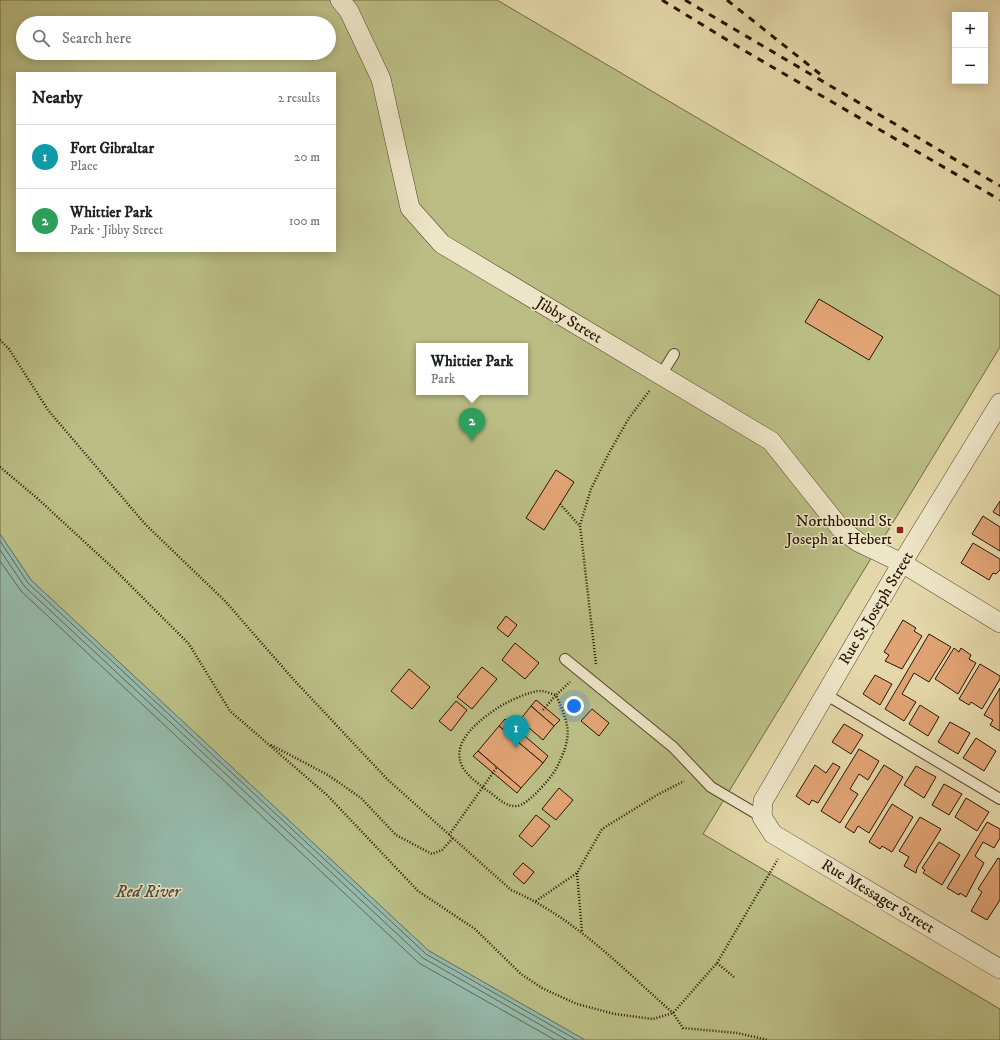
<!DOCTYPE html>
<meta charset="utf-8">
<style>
:root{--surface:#fff;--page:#f6f6f6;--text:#202124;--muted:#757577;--line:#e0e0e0;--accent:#8f2418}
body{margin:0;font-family:"IM FELL DW Pica",serif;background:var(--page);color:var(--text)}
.controls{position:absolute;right:12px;top:12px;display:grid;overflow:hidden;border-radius:0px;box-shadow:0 2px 10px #0003}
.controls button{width:36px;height:36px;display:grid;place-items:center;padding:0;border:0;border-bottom:1px solid var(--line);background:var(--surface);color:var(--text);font:20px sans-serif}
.you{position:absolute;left:574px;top:706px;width:14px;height:14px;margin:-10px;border:3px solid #fff;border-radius:50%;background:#1a73e8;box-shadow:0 0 0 6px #1a73e833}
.badge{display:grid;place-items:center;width:26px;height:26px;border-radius:50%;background:var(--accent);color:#fff;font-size:13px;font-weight:700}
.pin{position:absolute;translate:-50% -33px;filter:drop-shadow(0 1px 2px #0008)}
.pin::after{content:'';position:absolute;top:21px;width:14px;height:12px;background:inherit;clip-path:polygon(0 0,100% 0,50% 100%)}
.popup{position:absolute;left:416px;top:343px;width:112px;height:52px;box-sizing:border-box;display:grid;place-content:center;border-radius:0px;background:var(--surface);filter:drop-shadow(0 1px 3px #0005);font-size:13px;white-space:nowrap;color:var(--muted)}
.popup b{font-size:15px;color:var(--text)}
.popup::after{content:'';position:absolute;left:50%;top:100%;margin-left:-8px;border:8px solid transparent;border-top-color:var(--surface)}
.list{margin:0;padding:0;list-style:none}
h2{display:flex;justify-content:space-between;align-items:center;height:52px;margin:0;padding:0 16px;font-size:17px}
h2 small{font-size:13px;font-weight:400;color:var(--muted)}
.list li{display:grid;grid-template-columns:26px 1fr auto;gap:12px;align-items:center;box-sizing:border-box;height:64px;padding:0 16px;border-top:1px solid var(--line)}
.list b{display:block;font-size:15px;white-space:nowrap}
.list p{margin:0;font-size:13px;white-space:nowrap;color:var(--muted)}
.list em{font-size:13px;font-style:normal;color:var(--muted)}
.icon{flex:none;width:22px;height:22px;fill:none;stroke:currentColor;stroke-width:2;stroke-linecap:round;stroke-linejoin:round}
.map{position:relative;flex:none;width:1000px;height:1040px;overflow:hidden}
.search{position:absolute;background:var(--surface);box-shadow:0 2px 10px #0003;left:16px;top:16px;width:320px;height:44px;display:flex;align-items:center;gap:10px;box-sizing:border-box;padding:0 14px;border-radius:22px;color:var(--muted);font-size:15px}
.panel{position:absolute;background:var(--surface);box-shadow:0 2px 10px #0003;left:16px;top:72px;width:320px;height:180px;border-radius:0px}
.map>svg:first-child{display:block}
.green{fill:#babd84;stroke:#726942;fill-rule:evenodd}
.water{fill:#95b9ab;stroke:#6b7767}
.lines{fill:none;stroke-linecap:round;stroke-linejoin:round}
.shore{stroke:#606756;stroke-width:1}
.building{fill:#e0a374;stroke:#2b1501}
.service-casing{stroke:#59462b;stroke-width:12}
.minor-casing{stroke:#59462b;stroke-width:20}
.path{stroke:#2b1501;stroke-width:2.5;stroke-dasharray:1 2;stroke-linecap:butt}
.service{stroke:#ede5c7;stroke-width:10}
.minor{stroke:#ede5c7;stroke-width:19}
.rail{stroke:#2b1501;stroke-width:3;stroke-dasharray:7 7;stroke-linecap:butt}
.poi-dot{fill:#8f2418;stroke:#ede5c7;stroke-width:1.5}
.labels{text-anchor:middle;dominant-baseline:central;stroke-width:3;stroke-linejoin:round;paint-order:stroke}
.street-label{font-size:16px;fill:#2b1501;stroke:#ede5c7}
.poi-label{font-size:16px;fill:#2b1501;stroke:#ede5c7;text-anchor:end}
.water-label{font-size:17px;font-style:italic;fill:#504e3c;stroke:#ede5c7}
</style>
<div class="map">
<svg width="1000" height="1040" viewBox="0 0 1000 1040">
<rect width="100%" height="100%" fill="#e4d7a9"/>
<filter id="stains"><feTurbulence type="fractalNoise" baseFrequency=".005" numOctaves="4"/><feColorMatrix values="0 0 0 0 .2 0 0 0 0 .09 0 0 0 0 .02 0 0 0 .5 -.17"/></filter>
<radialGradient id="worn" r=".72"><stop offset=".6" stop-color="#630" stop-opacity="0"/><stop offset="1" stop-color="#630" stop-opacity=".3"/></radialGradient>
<path class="green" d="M0 0H497L1000 296V347L703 834 1000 1009V1040H585L429 951 31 580 0 534ZM23 23H329V53H23ZM17 73H335V251H17ZM419 346H525V392H419Z"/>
<path class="water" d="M0 534 31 580 429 951 585 1040H0Z"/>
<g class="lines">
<g class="shore">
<path d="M0 541 28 583 426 954 577 1040"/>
<path d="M0 550 25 587 423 958 567 1040"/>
<path d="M0 561 21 591 419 963 555 1040"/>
</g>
</g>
<g class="building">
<path d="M819 299 883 337 869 360 805 322Z"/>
<path d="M556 470 574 482 544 530 526 518Z"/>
<path d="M1000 501V516L993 512Z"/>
<path d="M983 516 1000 527V551L972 534Z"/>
<path d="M973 543 1000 559V570L996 574 993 573 989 580 961 563Z"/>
<path d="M506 616 517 625 508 637 497 628Z"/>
<path d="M903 620 916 628 914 631 922 636 902 669 885 661 889 655 884 652Z"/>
<path d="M929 634 951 647 929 682 914 673 902 694 916 702 904 721 885 709Z"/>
<path d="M515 643 539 663 525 679 502 660Z"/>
<path d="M954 648 959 652 961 648 971 655 969 659 976 663 958 694 935 679Z"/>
<path d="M980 664 1000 676V679L982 709 971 702 969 705 959 699Z"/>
<path d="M482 667 497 679 472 709 457 697Z"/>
<path d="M409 669 430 687 412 709 391 691Z"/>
<path d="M875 675 892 684 880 705 863 694Z"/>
<path d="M1000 688V731L990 725 993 720 984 715Z"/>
<path d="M536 700 560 720 554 726 531 706Z"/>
<path d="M456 701 467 710 451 731 439 721Z"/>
<path d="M920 705 939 717 928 736 909 724Z"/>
<path d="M531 706 554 726 543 740 520 720Z"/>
<path d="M592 709 609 723 599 736 581 721Z"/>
<path d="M505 719 548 756 543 763 499 726Z"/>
<path d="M950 722 970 733 958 754 938 742Z"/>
<path d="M844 724 863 735 851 754 832 742Z"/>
<path d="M499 726 543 763 521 788 478 751Z"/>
<path d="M976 738 996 751 984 771 963 758Z"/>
<path d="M859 749 879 761 868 780 859 774 850 789 858 794 840 823 821 811Z"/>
<path d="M478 751 521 788 517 793 473 756Z"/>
<path d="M833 763 840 767 818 803 812 800 809 805 796 796 815 765 826 773Z"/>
<path d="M884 765 903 777 869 833 858 826 854 833 845 827Z"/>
<path d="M916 766 936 777 924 798 904 785Z"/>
<path d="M944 784 962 794 949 815 932 805Z"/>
<path d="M559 788 573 800 556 820 542 809Z"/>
<path d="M966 798 989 812 977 831 955 817Z"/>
<path d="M892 804 913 817 892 852 882 846 880 849 869 842Z"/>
<path d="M536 815 550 826 532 847 519 836Z"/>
<path d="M920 817 941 829 917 868 916 873 904 866 909 857 899 851Z"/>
<path d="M987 822 1000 829V838L994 848 983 842 975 856 984 863 966 897 960 893 959 895 947 888Z"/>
<path d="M939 842 960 855 942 885 923 873 925 870 922 868Z"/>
<path d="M998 858 1000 859V900L987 920 971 911 982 892 978 889Z"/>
<path d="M523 863 534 872 524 884 513 874Z"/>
</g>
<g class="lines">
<g class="service-casing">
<g id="service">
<path d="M661 375 674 354"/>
<path d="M565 659 673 747 711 787 762 817"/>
<path d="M825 694 1000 799"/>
</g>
</g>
<g class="minor-casing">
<g id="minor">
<path d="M340 0 349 11 381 79 410 208 442 244 771 441 841 529 858 542 902 563 1000 623"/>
<path d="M1000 403 902 563 763 801 762 817 773 834 1000 969"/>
</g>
</g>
<g class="path">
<path d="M0 340 9 349 48 410 145 524 225 601 293 679 388 780 511 890C574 917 622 968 673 1013L683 1028 737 1033 768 1040"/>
<path d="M0 467 37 498 115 570 189 644 230 711 327 795 418 891 475 929 521 974 542 988 577 1004 615 1014 653 1019 673 1013 717 963 778 859"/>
<path d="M560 504 579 525"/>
<path d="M596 664 580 525 591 489 609 453 629 418 650 390"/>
<path d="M543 710 556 695C551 694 546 691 541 691 532 690 507 702 499 707 481 719 450 741 462 766 466 775 480 785 488 791 497 797 505 807 517 806 528 805 550 779 556 769 572 737 571 728 556 695L570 682"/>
<path d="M271 745 328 775 361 798 396 835 432 854 442 850 453 838"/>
<path d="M449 835 497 767"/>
<path d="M577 873 582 932"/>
<path d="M536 901 577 873 602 829 657 795 684 781"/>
<path d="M717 963 734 977"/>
</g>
<use href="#service" class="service"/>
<use href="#minor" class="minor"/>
<g class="rail">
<path d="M662 0 745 51 1000 200"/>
<path d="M685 0 1000 186"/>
<path d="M727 0 820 74"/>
</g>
</g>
<rect class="poi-dot" x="896" y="526" width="8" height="8" rx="2"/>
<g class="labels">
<g class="street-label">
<text transform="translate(569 320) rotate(31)">Jibby Street</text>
<text transform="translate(876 608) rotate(-59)">Rue St Joseph Street</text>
<text transform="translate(878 896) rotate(31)">Rue Messager Street</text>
</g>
<g class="poi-label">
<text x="892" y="521">Northbound St<tspan x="892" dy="18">Joseph at Hebert</tspan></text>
</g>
<g class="water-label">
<text x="148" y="892">Red River</text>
</g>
</g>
<rect width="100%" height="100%" filter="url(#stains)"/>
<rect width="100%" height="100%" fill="url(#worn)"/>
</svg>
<div class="controls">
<button>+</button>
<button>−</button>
</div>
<div class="you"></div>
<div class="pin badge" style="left:516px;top:748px;background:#0f9aa8">1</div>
<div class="pin badge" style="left:472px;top:441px;background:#2e9e5b">2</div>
<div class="popup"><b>Whittier Park</b>Park</div>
<div class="search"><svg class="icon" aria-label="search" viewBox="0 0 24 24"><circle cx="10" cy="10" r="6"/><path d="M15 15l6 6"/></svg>Search here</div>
<section class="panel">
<h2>Nearby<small>2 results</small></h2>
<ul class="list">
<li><span class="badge" style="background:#0f9aa8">1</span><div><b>Fort Gibraltar</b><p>Place</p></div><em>20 m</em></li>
<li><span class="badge" style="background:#2e9e5b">2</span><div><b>Whittier Park</b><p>Park · Jibby Street</p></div><em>100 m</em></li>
</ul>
</section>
</div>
